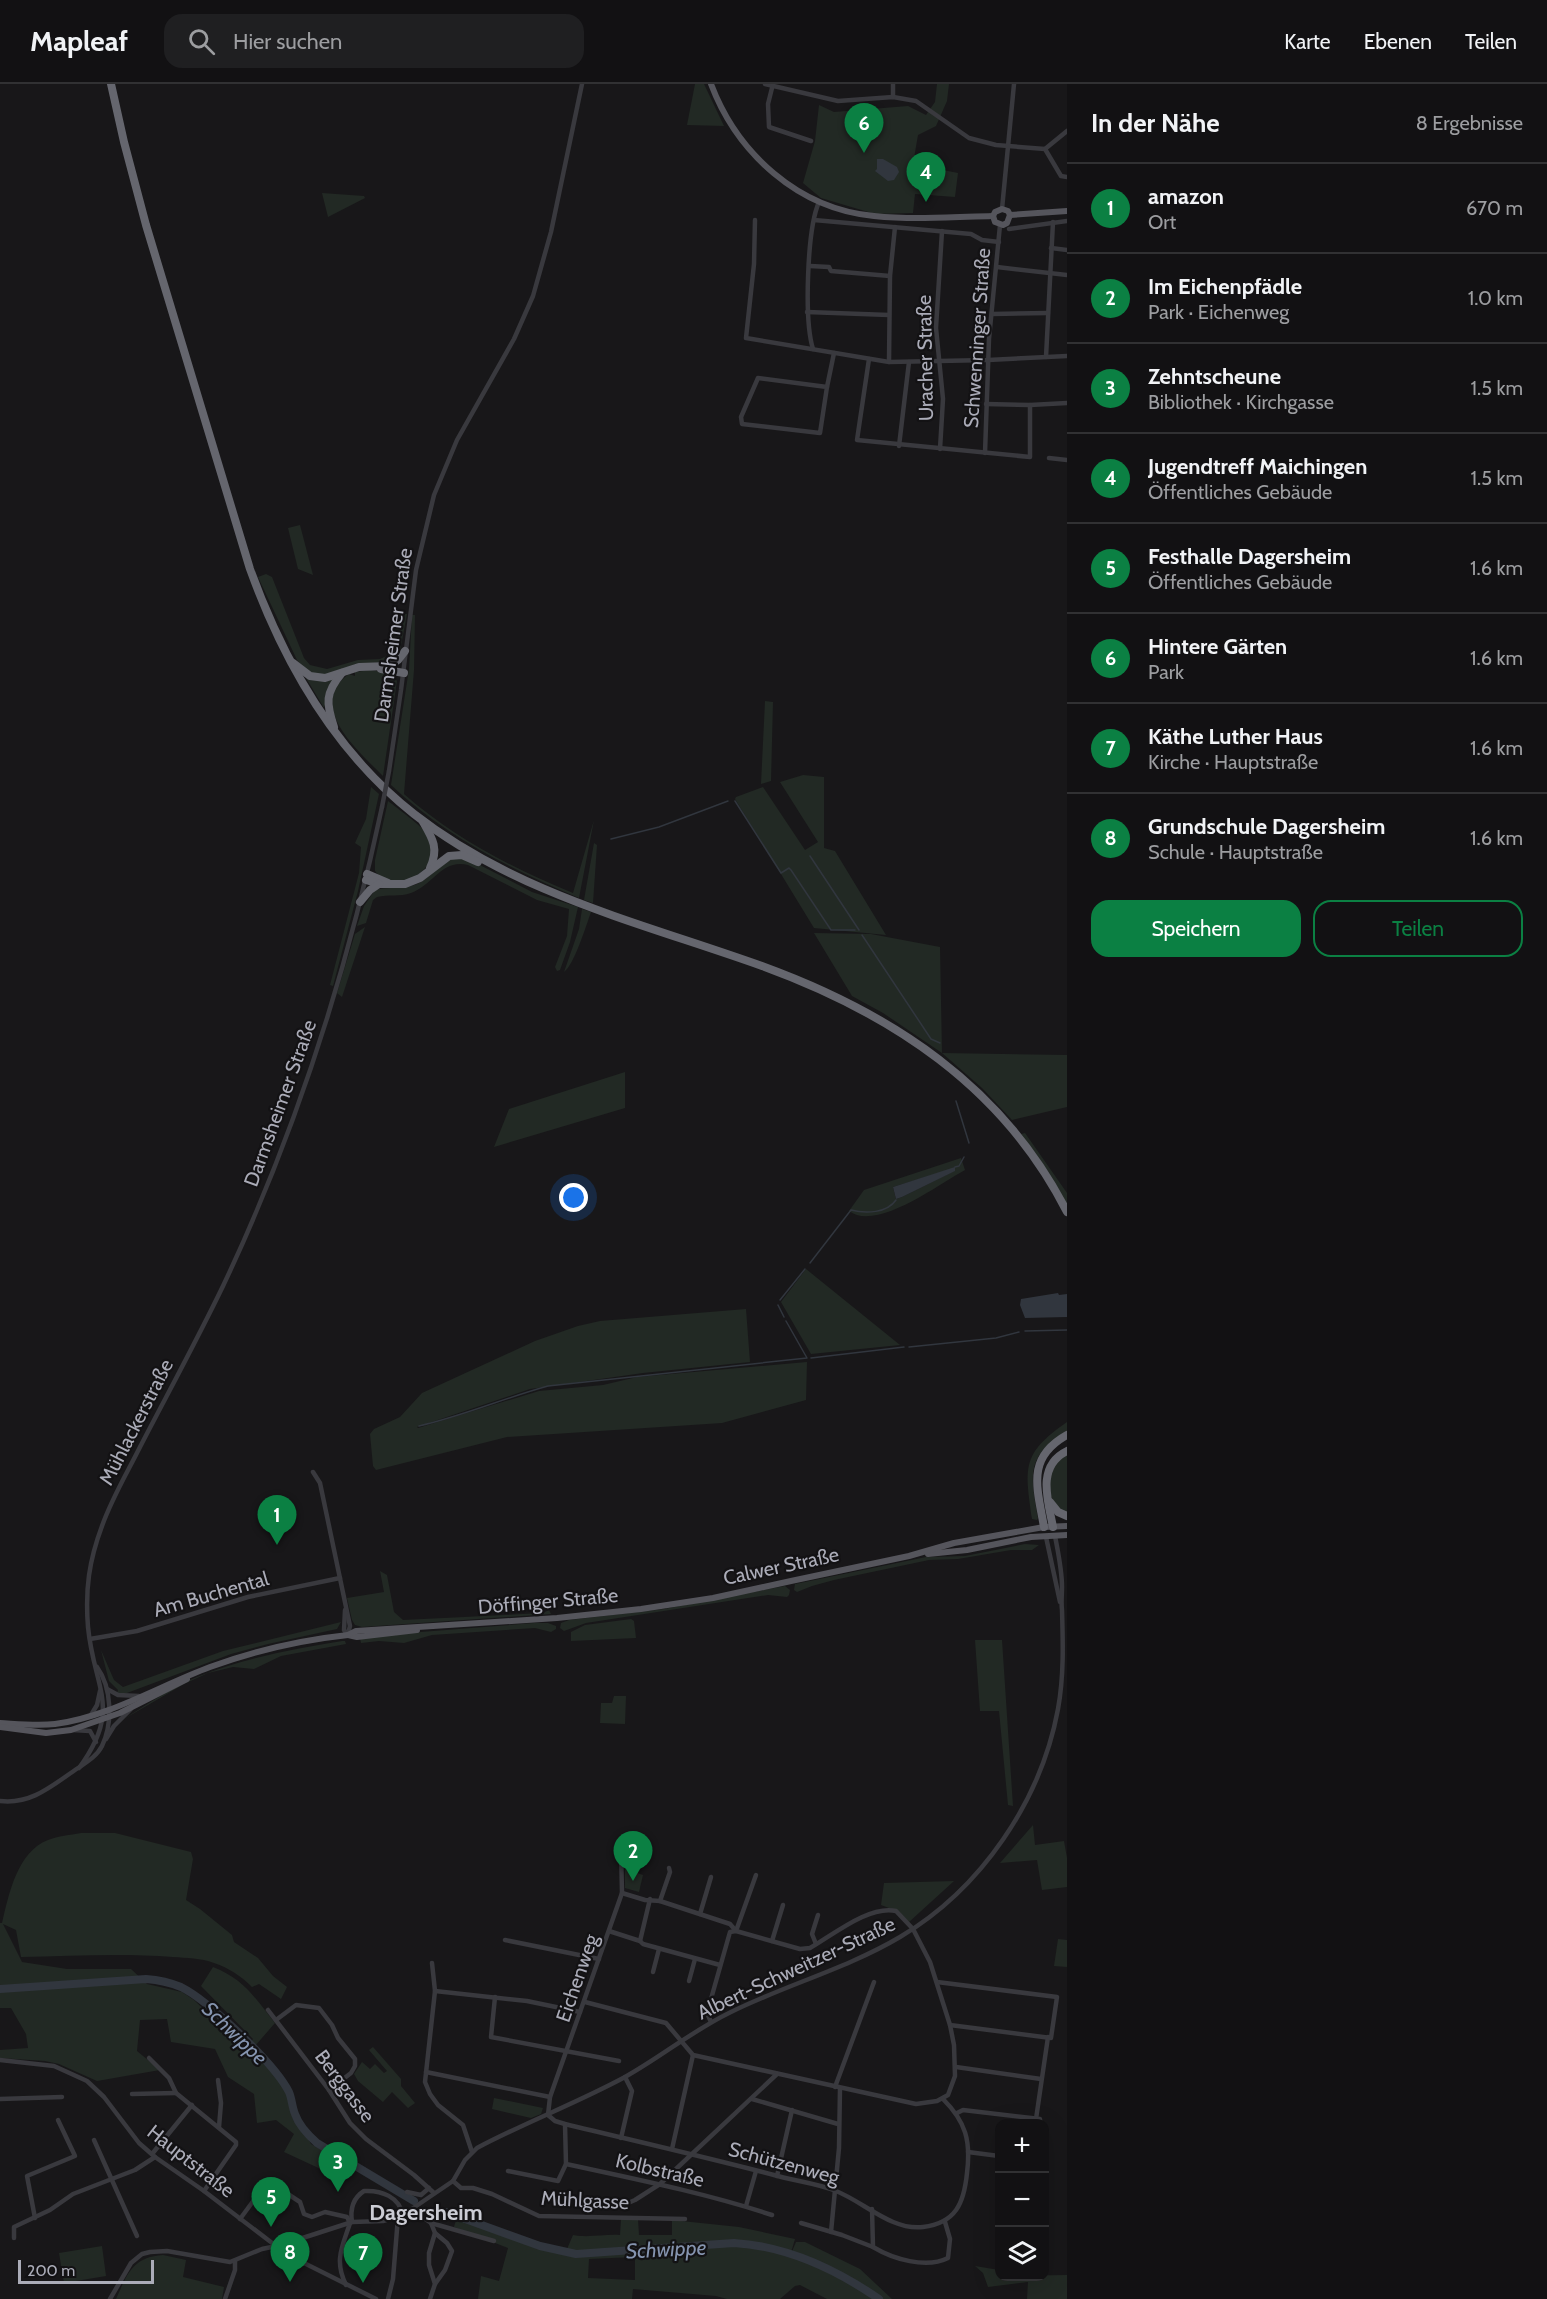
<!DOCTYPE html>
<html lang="de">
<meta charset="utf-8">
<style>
:root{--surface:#121113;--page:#1f1f21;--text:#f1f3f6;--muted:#9c9da0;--line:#313133;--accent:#0b8043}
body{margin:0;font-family:Cabin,sans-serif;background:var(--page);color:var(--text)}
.controls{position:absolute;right:18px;bottom:18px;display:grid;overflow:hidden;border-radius:12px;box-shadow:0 6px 24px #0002}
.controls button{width:54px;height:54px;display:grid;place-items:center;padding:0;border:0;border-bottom:2px solid var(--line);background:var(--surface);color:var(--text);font:30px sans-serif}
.scale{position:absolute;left:18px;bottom:15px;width:136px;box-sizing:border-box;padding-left:6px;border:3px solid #abacb8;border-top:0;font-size:16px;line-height:21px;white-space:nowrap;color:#abacb8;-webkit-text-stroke:4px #131214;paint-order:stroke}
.you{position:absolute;left:574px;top:1114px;width:21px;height:21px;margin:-15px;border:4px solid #fff;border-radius:50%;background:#1a73e8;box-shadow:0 0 0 9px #1a73e833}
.badge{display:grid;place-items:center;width:39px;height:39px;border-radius:50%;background:var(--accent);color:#fff;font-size:20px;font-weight:700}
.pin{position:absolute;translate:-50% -50px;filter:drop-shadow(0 2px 3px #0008)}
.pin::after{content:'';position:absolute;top:32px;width:21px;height:18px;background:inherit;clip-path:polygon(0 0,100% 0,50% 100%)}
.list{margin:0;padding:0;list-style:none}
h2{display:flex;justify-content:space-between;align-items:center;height:78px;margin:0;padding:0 24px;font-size:26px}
h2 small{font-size:20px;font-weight:400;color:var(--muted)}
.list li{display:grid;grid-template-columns:39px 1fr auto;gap:18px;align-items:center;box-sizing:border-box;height:90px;padding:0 24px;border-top:2px solid var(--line)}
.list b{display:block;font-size:22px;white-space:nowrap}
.list p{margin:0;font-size:20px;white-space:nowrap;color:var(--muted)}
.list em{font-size:20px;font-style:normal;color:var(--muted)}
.actions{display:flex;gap:12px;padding:18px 24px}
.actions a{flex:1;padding:14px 0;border:2px solid var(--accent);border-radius:18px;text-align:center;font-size:21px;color:var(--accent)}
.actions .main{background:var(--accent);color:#fff}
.icon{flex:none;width:33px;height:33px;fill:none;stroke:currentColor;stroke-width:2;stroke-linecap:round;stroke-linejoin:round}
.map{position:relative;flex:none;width:1067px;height:2215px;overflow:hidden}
header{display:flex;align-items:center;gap:36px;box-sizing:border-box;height:84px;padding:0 30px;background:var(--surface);border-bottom:2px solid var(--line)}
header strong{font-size:28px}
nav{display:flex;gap:33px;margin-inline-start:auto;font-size:21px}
.search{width:420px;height:54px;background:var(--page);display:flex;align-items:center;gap:15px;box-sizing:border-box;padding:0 21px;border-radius:18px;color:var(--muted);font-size:22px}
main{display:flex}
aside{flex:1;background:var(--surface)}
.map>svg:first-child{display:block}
.green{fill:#222924;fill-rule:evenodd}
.water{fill:#31363e}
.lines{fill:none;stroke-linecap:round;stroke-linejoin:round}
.stream{stroke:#31363e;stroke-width:1.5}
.river{stroke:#31363e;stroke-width:8}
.minor{stroke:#39393e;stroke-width:4.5}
.major{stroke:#55555c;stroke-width:6}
.highway{stroke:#65666e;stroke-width:8}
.minor-bridge{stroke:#39393e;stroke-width:4.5}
.labels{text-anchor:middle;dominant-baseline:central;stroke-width:4.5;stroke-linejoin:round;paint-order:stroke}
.street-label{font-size:20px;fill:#abacb8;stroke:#131214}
.water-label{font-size:21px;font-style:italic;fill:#8594af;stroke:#131214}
.quarter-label{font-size:22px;font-weight:bold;fill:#cbccd4;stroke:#131214}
</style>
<header>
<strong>Mapleaf</strong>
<div class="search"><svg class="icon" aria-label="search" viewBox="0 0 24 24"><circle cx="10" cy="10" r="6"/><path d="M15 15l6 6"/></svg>Hier suchen</div>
<nav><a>Karte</a><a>Ebenen</a><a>Teilen</a></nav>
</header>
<main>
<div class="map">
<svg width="1067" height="2215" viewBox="0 0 1067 2215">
<rect width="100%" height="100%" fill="#181719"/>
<g class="green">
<path d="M695 0H704L724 42 687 41Z"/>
<path d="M937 0H949L947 17 936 42 918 51 913 80 958 89 955 113 915 110 913 129 875 130 821 114 803 99 815 57 819 21 834 28 908 22 926 31 935 18Z"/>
<path d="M322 109 364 112 365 114 328 133Z"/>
<path d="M300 441 313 491 298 485 288 444Z"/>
<path d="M266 490 272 493 304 574 310 581 327 585 358 576 380 575 391 570 398 529 401 530V544L403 530H407L400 567 398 572 390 578 356 580 334 589 316 592 302 582 297 576 258 493Z"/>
<path d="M412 531H415L414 586 404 710C454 754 512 784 573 809L594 736 579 814C511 785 446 753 391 701L409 585Z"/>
<path d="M371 586 392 590 397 597 383 692C358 667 305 621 349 590L355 592V588Z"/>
<path d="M307 593H335L324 624 306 594Z"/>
<path d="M765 617 773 618 771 697 761 700Z"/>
<path d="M803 691 824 693V764L835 767 886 851 814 844 735 715 736 713 763 703 805 766 818 758 780 698Z"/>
<path d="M371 703 379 710 358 807 333 902 330 901 359 789 361 763 355 759 366 735Z"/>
<path d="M388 717C397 724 422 742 427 750 449 784 395 814 375 787V776Z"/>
<path d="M594 759 597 761 593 819 584 816Z"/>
<path d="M457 773 474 778 532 808 578 823 570 858 560 886 557 887 555 883 567 852 569 825 537 816 468 781C441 775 434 801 411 809 400 813 388 810 377 813L373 816 366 839 357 842 364 822 375 806C389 802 403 806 417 800 432 793 440 778 457 773Z"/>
<path d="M582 825 591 828C586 842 574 881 564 888L579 845Z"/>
<path d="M365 843 342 913 337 909 355 850Z"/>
<path d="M814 849 871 850 940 863 942 969 1067 971V1023L1012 1036 982 1004 942 969 883 929 852 912Z"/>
<path d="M625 988V1024L494 1063 509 1025Z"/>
<path d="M1025 1049 1067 1109V1120L1039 1074 1021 1050Z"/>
<path d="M961 1074 965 1086C939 1100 876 1148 849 1127L864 1106ZM955 1084 954 1087 902 1113 896 1115 893 1103Z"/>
<path d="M806 1185 900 1261 811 1270 781 1218Z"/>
<path d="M746 1225 750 1278 643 1289 530 1305 417 1343 418 1344 539 1307 603 1301 637 1293 807 1278 806 1316 722 1339 507 1353 376 1386 373 1382 370 1350 374 1345 400 1333 422 1309 535 1257 578 1242 600 1237Z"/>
<path d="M1067 1338V1347C1025 1373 1031 1390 1038 1434L1037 1436 1032 1435C1025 1383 1021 1370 1067 1338Z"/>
<path d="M1067 1368V1430C1049 1422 1042 1394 1056 1378 1059 1375 1063 1372 1067 1368Z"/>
<path d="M1025 1460 1039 1461 1032 1466H1011L958 1475 929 1476 834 1496 812 1502 797 1508 794 1506 795 1500 800 1499 926 1473 965 1472Z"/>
<path d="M380 1487 387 1491 394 1528 403 1536 543 1529 549 1526 551 1530 362 1543 355 1541 352 1536 347 1514 384 1508Z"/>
<path d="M785 1502 790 1506 789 1511 787 1513 768 1511 586 1539 564 1547 560 1544 561 1539 569 1536 664 1525Z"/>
<path d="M631 1535 634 1537 636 1554 571 1557V1548L585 1541Z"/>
<path d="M341 1538 337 1545 268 1560 231 1570 127 1609H117L118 1606 109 1597 101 1566 114 1596 123 1603 223 1567Z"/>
<path d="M534 1539H548L556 1542V1545L551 1548 535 1544 432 1551 404 1559 379 1557 361 1559 360 1554 382 1551Z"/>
<path d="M975 1556H1002L1013 1722 1008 1721 999 1627H980Z"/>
<path d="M342 1557H345L346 1560 281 1572 254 1585 233 1583 208 1589 184 1600 124 1635C148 1620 172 1603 197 1593 244 1574 293 1565 342 1557Z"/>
<path d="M614 1612H626L625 1640 600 1639 601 1619H612Z"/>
<path d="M1033 1741 1035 1761 1064 1757 1067 1774V1803L1042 1806 1037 1776 1000 1779Z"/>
<path d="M81 1749H115L191 1768 193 1775 186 1816 200 1825 232 1851 234 1858 258 1874 273 1892 287 1903 281 1915 259 1900 252 1903C241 1892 229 1884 214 1879 201 1874 186 1874 173 1873 122 1869 72 1872 21 1873L16 1846 3 1840 22 1878 67 1885H131L147 1900 182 1908 194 1916 245 1965 253 1955 201 1902 213 1883C244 1895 255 1914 275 1939L255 1962 289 2004 296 2032 311 2060 332 2072 327 2088 284 2068 294 2050 276 2036 257 2039 254 2010 228 1993 215 1965 171 1958 167 1935 140 1936 137 1967 160 1986 97 1997 59 1980 45 1977 0 1974V1966L28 1964 26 1950 11 1924H0V1839H2C9 1810 17 1768 48 1756 58 1752 70 1751 81 1749Z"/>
<path d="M625 1785 643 1791 639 1808 625 1804Z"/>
<path d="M954 1797 909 1838 897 1827 881 1821 884 1799Z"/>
<path d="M1058 1855 1067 1856V1883L1054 1882Z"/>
<path d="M373 1963 401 1995V2002L415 2019 408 2024 392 2008 383 2018 358 1997 354 1990 362 1978 370 1985 375 1980 384 1989 387 1987 369 1966Z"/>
<path d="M494 2014 543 2024 541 2030 531 2034 492 2025Z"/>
<path d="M458 2128 537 2159 567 2165 573 2151C588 2154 604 2150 620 2151L621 2135H638L639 2151H672V2136L739 2143 795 2155 790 2172 796 2158H805L860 2185 892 2215H827L800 2201 795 2202 780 2215H727L716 2212 633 2205 632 2215H478L481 2192 499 2197 508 2164 454 2143ZM635 2173V2196L588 2194 589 2175Z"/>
<path d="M102 2162 106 2192 64 2199 59 2169Z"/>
<path d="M163 2171 186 2176 183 2193 224 2203 222 2215H116C127 2191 132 2173 163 2171Z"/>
<path d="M975 2182 999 2186V2192L1067 2191V2215H1027L1028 2198 988 2203 983 2189Z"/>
</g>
<g class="water">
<path d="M877 75H883L897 83 899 88 894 96 888 97 875 87 877 85Z"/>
<path d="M955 1083V1087L902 1113 896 1115 893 1103Z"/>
<path d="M1058 1209 1059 1211 1067 1210V1233L1025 1234 1020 1221 1021 1215Z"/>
</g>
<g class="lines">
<g class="stream">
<path d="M735 717 781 789 789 784 791 786 831 846H855"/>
<path d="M611 755 659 743 728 717"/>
<path d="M810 772 859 846"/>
<path d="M862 851 931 955 940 959"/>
<path d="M956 1017 969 1059"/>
<path d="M955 1083 959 1082 964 1073"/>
<path d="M810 1179 851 1126C866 1130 887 1129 896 1116"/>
<path d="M780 1216 805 1185"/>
<path d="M778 1221 784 1233"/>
<path d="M1025 1247 1067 1246"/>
<path d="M909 1263 996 1254 1019 1248"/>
<path d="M811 1274 904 1263"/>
<path d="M419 1342C463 1332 504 1314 548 1302L807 1274 786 1237"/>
</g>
<g class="river">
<path d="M0 1905 146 1895C159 1896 169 1898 181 1903 209 1917 275 1980 289 2008 292 2015 292 2023 295 2030 299 2042 308 2051 317 2059L414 2117"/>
<path d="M446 2128 540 2162 576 2170 734 2159C786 2162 837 2186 879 2215"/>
</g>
<g class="minor">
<path d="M765 0 838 17 893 13 916 17 969 54 996 61 1045 65 1061 92 1067 93"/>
<path d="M773 0 768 20 769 43 811 57"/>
<path d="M893 13V0"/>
<path d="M1045 65 1067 47"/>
<path d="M1002 125 1014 0"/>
<path d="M755 136 754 180 746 254 889 278 988 276 1067 272"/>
<path d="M814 136 971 150 982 156 999 158"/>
<path d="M1009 145 1067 137"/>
<path d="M1051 164 1067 166"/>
<path d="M810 182 829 183 831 187 890 192"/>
<path d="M997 183 1067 191"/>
<path d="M807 228 889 231"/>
<path d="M992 230 1048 229"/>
<path d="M813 265C804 236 807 145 819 118"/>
<path d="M1046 273 1053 138"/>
<path d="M869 275 857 356 1030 373V321"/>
<path d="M889 278 890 192 895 143"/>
<path d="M758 294 827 303 820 349 742 340 741 333Z"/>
<path d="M827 303 834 269"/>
<path d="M986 320 1030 321 1067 319"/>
<path d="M899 362 909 278"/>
<path d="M940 365 943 315 936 244 942 147"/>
<path d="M985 369 989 255 1000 141"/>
<path d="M1049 374 1067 376"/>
<path d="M389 687 401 606 416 486 434 411 457 356 514 255 533 212 551 148 582 0"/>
<path d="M313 1388 320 1399 350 1542 348 1550"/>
<path d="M1046 1453 1060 1518"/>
<path d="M345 1526 344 1546 348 1551"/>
<path d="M90 1555 137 1547 248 1513 340 1494"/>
<path d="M107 1605 118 1611 139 1612"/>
<path d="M91 1631 97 1621 100 1607"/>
<path d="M72 1646 90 1647 96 1658"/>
<path d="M106 1655 114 1642 131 1625"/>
<path d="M79 1684C123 1624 94 1606 88 1543 85 1505 89 1477 102 1442 112 1414 127 1389 140 1363 168 1309 197 1256 223 1202 295 1050 347 888 382 723"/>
<path d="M0 1717C32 1721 54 1700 78 1684 87 1678 97 1672 102 1662 113 1639 112 1604 97 1583"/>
<path d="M660 1817 670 1788 669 1784"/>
<path d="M700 1830 711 1793"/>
<path d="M609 1847 640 1857 643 1860 720 1881"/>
<path d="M505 1856 599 1875"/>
<path d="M640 1857 650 1815"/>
<path d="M772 1857 783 1821"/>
<path d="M816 1860 812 1850 818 1831"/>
<path d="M432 1879 435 1907 425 1998 430 2010 438 2021 463 2041 472 2068"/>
<path d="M653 1888 659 1865"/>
<path d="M689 1897 695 1875"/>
<path d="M937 1898 1057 1913 1051 1954 950 1941"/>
<path d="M435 1907 527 1917 580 1928"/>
<path d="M495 1913 491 1953 619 1977"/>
<path d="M585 1918 666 1939 693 1971 916 2020 937 2017 948 2011 955 1992 954 1961 950 1941 930 1878 913 1845 896 1827C869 1821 833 1851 810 1864L800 1865 736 1847 730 1840 660 1817 645 1816 622 1809"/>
<path d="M268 1926 329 2006 350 2039 366 2055 414 2091 434 2109"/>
<path d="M276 1936 296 1921 319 1924 332 1941 338 1954 355 1975V1982L351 1989 329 2006"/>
<path d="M711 1938 707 1929 730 1848 736 1847 756 1791"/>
<path d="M149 1974 169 1994 176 2009 236 2058V2061L204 2107"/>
<path d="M0 1976 54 1982 87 1997 104 2013 139 2059 155 2073 204 2107 276 2162 300 2177 376 2215"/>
<path d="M956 1983 1041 1995"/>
<path d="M426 1988 550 2013"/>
<path d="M218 1996 221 2019 219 2043"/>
<path d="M835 2003 874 1898"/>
<path d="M132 2010 176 2009"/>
<path d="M0 2015 62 2013"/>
<path d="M752 2015 838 2040"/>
<path d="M957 2029 963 2026 1040 2035V2040"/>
<path d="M548 2031 555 2037 565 2040C635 2057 705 2073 774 2091 794 2097 817 2099 836 2107 864 2118 892 2147 923 2143 956 2139 964 2119 967 2089 971 2057 966 2038 943 2015"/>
<path d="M548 2031 550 2013 622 1809 621 1764"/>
<path d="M1036 2035 1048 1953"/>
<path d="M621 2054 632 2007 625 1993"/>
<path d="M94 2056 137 2152"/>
<path d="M672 2065 693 1971"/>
<path d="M968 2068 999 2072"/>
<path d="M152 2070 192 2021"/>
<path d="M566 2080C635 2095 705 2109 772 2131"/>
<path d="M508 2087 558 2097 566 2080 565 2040"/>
<path d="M777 2092 792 2026"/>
<path d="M453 2097 461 2104H473L492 2110 539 2132 685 2135"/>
<path d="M407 2108 421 2111 429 2104"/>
<path d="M746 2122 756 2087"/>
<path d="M619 2123 635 2116 660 2100 777 1990"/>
<path d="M872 2125 873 2163C893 2175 926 2185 948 2174L950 2155 945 2138"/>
<path d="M412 2126 431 2139 494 2157"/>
<path d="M35 2134 27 2092 75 2072 58 2036"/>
<path d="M240 2135 268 2097 300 2118 304 2130 312 2133 325 2128 347 2133 350 2139"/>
<path d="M352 2138C350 2125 353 2114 364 2107 382 2106 399 2113 403 2131"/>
<path d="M801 2139 842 2151 873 2163"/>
<path d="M831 2148 839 2064 840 2004"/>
<path d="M14 2154V2143L50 2126 73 2110 135 2086 155 2073"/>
<path d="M435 2200 445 2186 452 2167 447 2159 435 2149"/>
<path d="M346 2201C334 2176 342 2164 350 2139"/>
<path d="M110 2215 131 2179 142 2170 150 2168 167 2167 230 2178 262 2165 281 2161 352 2138 383 2137 403 2131 453 2097 465 2076 477 2064C526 2038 577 2019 625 1993 661 1973 692 1947 729 1929 785 1901 846 1885 900 1853 981 1805 1041 1717 1058 1625 1064 1592 1063 1559 1062 1526 1061 1519 1062 1511 1062 1503 1062 1486 1058 1468 1055 1452"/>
<path d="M225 2215 235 2186V2177"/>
<path d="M388 2215 393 2195 398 2133"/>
<path d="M430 2215 435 2200 429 2181V2169L435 2149 431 2139"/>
</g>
<g class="major">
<path d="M711 0C737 69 798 125 874 132 913 136 954 133 993 132"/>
<path d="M1010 131 1067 127"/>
<path d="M993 132 995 138 1003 141 1007 139 1010 131"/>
<path d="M993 132 995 128 1002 125 1008 127 1010 131"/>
<path d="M928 1470 967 1466 1031 1453 1067 1451"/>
<path d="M348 1551 357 1553 417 1546"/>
<path d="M0 1639C18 1640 37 1642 55 1640 109 1633 159 1602 210 1583 254 1567 301 1556 348 1551L356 1547 557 1534 641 1525 713 1514 791 1497 909 1472 954 1459 1044 1443 1067 1442"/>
<path d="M0 1643 46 1649 71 1646 120 1629 187 1595"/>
</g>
<g class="highway">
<path d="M111 0 124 58 146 141 250 485C284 579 334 667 414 730 516 810 642 839 762 882 891 929 1003 1002 1067 1128"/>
<path d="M293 579 310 592 325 594 359 583 389 582 398 576 405 567"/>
<path d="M381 585 404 589"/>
<path d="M334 643C326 619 325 609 342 589"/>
<path d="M423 738C433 755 439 765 430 784"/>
<path d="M367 790 388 799"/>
<path d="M366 796 379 800H405L420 794 449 772 462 771 478 778"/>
<path d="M360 818 370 806 379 800"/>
<path d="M1050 1418 1058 1428 1067 1432"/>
<path d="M1044 1443C1037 1403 1026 1374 1067 1351"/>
<path d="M1053 1443C1048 1417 1036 1382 1067 1367"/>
</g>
<path class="minor-bridge" d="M382 723 389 687"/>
</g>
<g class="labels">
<g class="street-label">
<text transform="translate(977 254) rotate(-86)">Schwenninger Straße</text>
<text transform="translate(925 274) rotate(-91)">Uracher Straße</text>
<text transform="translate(393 551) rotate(-82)">Darmsheimer Straße</text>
<text transform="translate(280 1019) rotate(-70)">Darmsheimer Straße</text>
<text transform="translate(136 1338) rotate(-63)">Mühlackerstraße</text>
<text transform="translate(781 1482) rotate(-12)">Calwer Straße</text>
<text transform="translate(211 1510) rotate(-16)">Am Buchental</text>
<text transform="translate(548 1517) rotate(-5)">Döffinger Straße</text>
<text transform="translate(796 1884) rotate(-25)">Albert-Schweitzer-Straße</text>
<text transform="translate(577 1894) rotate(-71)">Eichenweg</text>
<text transform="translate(345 2002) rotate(53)">Berggasse</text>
<text transform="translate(191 2077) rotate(38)">Hauptstraße</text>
<text transform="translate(784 2079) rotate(15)">Schützenweg</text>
<text transform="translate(660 2086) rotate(13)">Kolbstraße</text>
<text transform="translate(585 2116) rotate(3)">Mühlgasse</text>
</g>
<g class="water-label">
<text transform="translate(235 1949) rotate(44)">Schwippe</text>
<text transform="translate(666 2165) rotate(-3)">Schwippe</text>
</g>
<g class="quarter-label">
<text x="426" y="2128">Dagersheim</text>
</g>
</g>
</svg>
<div class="controls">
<button>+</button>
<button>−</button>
<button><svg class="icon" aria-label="layers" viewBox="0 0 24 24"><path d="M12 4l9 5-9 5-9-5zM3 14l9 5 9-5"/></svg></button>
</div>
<div class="scale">200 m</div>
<div class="you"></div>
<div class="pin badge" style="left:277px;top:1461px">1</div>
<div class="pin badge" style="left:633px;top:1797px">2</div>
<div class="pin badge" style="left:338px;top:2108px">3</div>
<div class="pin badge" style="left:926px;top:118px">4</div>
<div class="pin badge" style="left:271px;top:2143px">5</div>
<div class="pin badge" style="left:864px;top:69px">6</div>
<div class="pin badge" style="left:363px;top:2199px">7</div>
<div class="pin badge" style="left:290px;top:2198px">8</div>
</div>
<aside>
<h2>In der Nähe<small>8 Ergebnisse</small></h2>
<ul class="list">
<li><span class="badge">1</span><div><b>amazon</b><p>Ort</p></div><em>670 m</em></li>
<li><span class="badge">2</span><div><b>Im Eichenpfädle</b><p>Park · Eichenweg</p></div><em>1.0 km</em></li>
<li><span class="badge">3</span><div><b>Zehntscheune</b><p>Bibliothek · Kirchgasse</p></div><em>1.5 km</em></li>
<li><span class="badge">4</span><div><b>Jugendtreff Maichingen</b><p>Öffentliches Gebäude</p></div><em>1.5 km</em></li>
<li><span class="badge">5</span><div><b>Festhalle Dagersheim</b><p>Öffentliches Gebäude</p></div><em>1.6 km</em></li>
<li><span class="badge">6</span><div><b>Hintere Gärten</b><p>Park</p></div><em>1.6 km</em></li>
<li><span class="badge">7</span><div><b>Käthe Luther Haus</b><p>Kirche · Hauptstraße</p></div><em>1.6 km</em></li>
<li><span class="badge">8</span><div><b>Grundschule Dagersheim</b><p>Schule · Hauptstraße</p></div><em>1.6 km</em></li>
</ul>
<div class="actions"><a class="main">Speichern</a><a>Teilen</a></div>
</aside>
</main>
